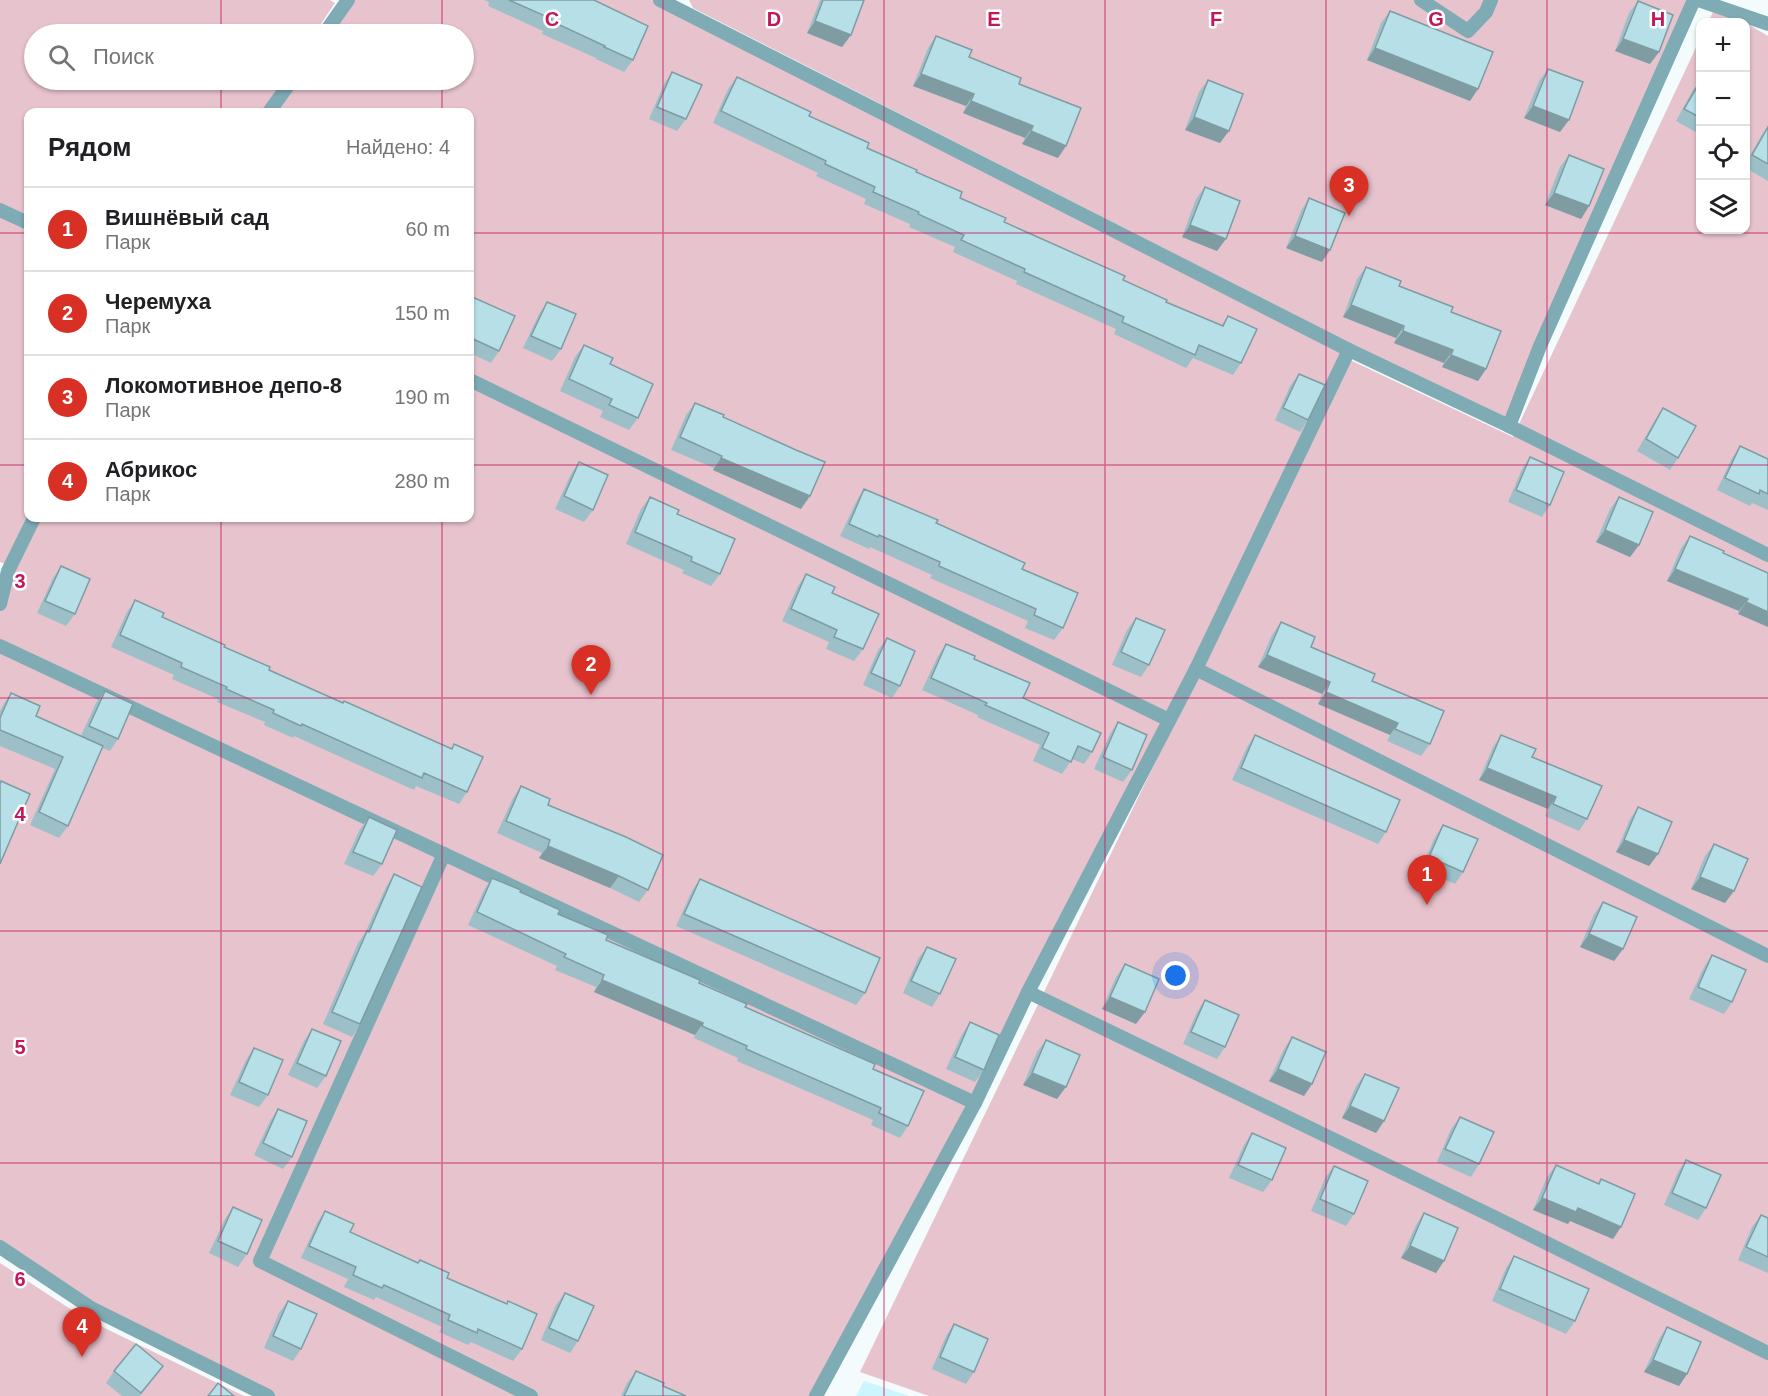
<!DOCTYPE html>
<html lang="ru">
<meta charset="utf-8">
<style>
:root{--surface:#fff;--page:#f6f6f6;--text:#202124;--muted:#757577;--line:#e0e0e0;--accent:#d93025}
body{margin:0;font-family:Arial,sans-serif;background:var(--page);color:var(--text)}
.controls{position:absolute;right:18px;top:18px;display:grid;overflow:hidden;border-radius:12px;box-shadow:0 2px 4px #0004}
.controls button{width:54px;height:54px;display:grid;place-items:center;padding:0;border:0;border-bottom:2px solid var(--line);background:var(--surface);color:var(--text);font:30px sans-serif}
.you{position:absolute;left:1176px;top:976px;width:21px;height:21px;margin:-15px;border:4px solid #fff;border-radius:50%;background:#1a73e8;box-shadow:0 0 0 9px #1a73e833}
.badge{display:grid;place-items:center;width:39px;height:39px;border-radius:50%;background:var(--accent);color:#fff;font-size:20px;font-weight:700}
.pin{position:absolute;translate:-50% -50px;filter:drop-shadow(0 2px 3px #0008)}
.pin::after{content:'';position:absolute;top:32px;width:21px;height:18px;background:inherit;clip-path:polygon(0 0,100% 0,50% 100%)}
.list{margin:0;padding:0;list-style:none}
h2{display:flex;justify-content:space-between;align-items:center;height:78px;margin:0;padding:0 24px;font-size:26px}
h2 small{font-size:20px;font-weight:400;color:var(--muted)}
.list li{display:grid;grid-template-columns:39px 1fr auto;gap:18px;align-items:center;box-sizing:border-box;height:84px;padding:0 24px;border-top:2px solid var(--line)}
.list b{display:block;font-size:22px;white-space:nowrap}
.list p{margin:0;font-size:20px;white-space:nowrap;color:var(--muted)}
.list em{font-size:20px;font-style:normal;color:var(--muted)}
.icon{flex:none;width:33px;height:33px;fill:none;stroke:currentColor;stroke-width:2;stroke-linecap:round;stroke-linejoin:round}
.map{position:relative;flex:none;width:1768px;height:1396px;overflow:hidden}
.search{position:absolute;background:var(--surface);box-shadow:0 2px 4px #0004;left:24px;top:24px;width:450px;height:66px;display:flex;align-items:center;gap:15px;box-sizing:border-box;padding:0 21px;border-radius:33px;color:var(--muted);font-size:22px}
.panel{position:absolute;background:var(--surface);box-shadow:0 2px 4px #0004;left:24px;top:108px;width:450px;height:414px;border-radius:12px}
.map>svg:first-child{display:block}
.built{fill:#ccf5fd}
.green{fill:#e7c3cd}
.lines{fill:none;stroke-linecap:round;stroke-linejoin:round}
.service{stroke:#7eabb4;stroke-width:14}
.wall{fill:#9dc0c8}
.shaded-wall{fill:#7f9ca2}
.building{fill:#b6dfe8;stroke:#7f9ca2;stroke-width:1.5}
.grid{fill:none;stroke:#c2185b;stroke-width:1.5;stroke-opacity:0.55}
.grid-label{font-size:20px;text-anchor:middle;font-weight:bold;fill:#c2185b;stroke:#fff;stroke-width:5;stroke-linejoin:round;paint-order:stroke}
</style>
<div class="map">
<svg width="1768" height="1396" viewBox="0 0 1768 1396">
<rect width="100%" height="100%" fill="#f3fbfd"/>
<path class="built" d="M864 1381 909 1396H856Z"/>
<g class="green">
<path d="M0 0H330L335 3 314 34H34V80H285L264 112H28V514L5 564 0 562Z"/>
<path d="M348 0H657L1349 350 1196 669 814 1396H268L91 1308 0 1247V604L34 518H470V112H272L295 80H464V34H325Z"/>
<path d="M689 0H1692L1508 424 693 8Z"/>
<path d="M1716 6 1745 22H1708Z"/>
<path d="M1746 23 1768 36V1396H929L860 1372 1350 360 1513 437 1700 39V230H1746Z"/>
<path d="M0 1263 84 1318 244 1396H0Z"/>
</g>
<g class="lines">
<g class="service">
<path d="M660 0 1349 350 1509 426 1768 555"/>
<path d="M1421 0 1468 31 1486 12 1491 0"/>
<path d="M1698 0 1768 24"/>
<path d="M324 34 348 0"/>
<path d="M269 112 292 80"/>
<path d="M0 210 28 223"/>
<path d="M470 380 1169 720"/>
<path d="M1509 426 1540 346 1694 0"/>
<path d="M0 604 8 571 34 518"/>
<path d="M0 646 975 1103"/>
<path d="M1196 669 1768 956"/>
<path d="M444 854 260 1261 531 1396"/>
<path d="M1028 992 1492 1216 1768 1353"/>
<path d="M0 1247 91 1308 268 1396"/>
<path d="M816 1396 975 1103 1028 992 1196 669 1349 350"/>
</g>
</g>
<g class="wall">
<path d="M484 0H594L633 60 624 72 596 59V58L542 34 543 31 488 6 489 2Z"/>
<path d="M820 0H864L851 35 842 47 807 33Z"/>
<path d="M1638 1 1650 64 1615 51 1629 13Z"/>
<path d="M1390 11 1470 101 1367 60 1381 23Z"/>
<path d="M936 36 969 57 1019 84 1058 158 1022 144 1025 138 963 113 966 106 913 86 928 48Z"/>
<path d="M1548 69 1560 132 1524 118 1539 81Z"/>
<path d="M672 72 686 119 677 131 649 119 664 84Z"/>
<path d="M737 77 867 148 916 172 1004 222 1166 302 1221 326 1228 316 1241 363 1233 375 1193 358 1186 368 1114 334 1116 329 1016 284 1017 281 953 252 955 247 909 227 910 224 864 204 866 199 816 176 818 173 713 123 728 89Z"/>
<path d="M1701 79V135L1676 121 1693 90Z"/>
<path d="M1208 80 1220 143 1185 130 1199 92Z"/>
<path d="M1768 126V181L1746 168V163L1761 136Z"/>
<path d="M1569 155 1589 206 1581 219 1545 205 1560 167Z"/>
<path d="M1205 187 1217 251 1182 237 1196 199Z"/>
<path d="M1309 198 1322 262 1286 248 1301 211Z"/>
<path d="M1366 267 1399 286 1451 312 1486 369 1478 381 1442 367 1444 363 1394 343 1396 338 1343 317 1357 279Z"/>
<path d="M470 296 499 351 491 363 470 353Z"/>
<path d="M547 302 561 349 552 361 523 348 539 314Z"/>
<path d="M584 345 610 364 638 418 629 430 600 417 603 411 560 391 575 357Z"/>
<path d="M1299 374 1308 420 1300 432 1275 420 1290 386Z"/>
<path d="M695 403 723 417 801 509 713 470 714 468 671 450 686 415Z"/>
<path d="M1663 408 1678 458 1670 470 1637 451 1655 420Z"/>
<path d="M1740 446 1768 459V510L1752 503 1750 506 1717 490 1732 458Z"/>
<path d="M1530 457 1550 505 1542 517 1508 502 1522 469Z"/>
<path d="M579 462 593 510 584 522 555 509 571 474Z"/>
<path d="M864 489 936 523 1022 569 1063 628 1054 640 1025 628 1028 621 930 578 932 575 870 547 869 549 840 536 856 502Z"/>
<path d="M650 497 677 514 720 574 711 586 682 573 684 570 626 544 641 509Z"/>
<path d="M1619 497 1639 545 1630 557 1596 542 1610 509Z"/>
<path d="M1690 536 1723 553 1768 573 1738 614 1739 611 1667 581 1681 548Z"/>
<path d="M61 566 75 614 66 626 37 613 53 578Z"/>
<path d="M806 574 832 593 863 649 854 661 826 649 829 642 782 621 798 586Z"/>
<path d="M135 600 162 617 224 647 269 670 451 749 454 744 467 792 459 804 416 786 414 790 294 736 293 738 264 725 265 722 217 702 218 699 172 679 174 675 111 647 127 612Z"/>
<path d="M1136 618 1149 665 1141 677 1112 665 1127 630Z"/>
<path d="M1281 622 1311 647 1372 681 1430 744 1421 756 1387 741 1390 735 1318 704 1322 694 1258 667 1272 635Z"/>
<path d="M887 638 900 686 892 698 863 685 878 650Z"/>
<path d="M946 644 974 659 1092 752 1084 764 1072 759 1062 774 1033 761 1040 745 977 717 978 715 922 690 938 656Z"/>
<path d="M105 691 118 739 110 751 102 748 68 826 59 838 30 825 55 769 0 746V711L3 705 11 693 36 716 81 736 96 703Z"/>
<path d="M1118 722 1132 770 1123 782 1094 769 1110 734Z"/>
<path d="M1255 735 1386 832 1378 844 1232 780 1247 747Z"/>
<path d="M1501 735 1532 757 1587 819 1579 831 1545 816 1548 809 1479 780 1493 747Z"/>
<path d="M521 786 548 805 648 890 639 902 610 888 539 858 542 853 497 833 513 798Z"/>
<path d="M1638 807 1658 854 1649 866 1616 852 1630 819Z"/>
<path d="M369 817 382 864 373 876 344 864 360 829Z"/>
<path d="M1443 825 1463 872 1455 884 1421 869 1435 837Z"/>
<path d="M1714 844 1725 903 1691 889 1705 856Z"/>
<path d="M394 874 360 1024 352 1037 323 1024 358 943 365 933 386 887Z"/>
<path d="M492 878 606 940 699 983 745 1007 873 1069 908 1126 900 1138 871 1125 873 1120 737 1061 738 1058 694 1038 695 1035 594 992 596 987 555 970 557 966 468 925 484 890Z"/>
<path d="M700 879 865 993 856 1005 676 926 692 891Z"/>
<path d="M1603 902 1623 949 1614 961 1580 947 1594 914Z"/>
<path d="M927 947 940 994 932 1007 903 993 918 959Z"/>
<path d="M1712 955 1732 1002 1724 1014 1689 999 1704 967Z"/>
<path d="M1125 964 1136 1024 1102 1009 1116 977Z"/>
<path d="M1205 1000 1225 1047 1217 1059 1183 1044 1197 1012Z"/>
<path d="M970 1022 984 1070 975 1082 946 1069 962 1034Z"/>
<path d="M312 1029 326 1076 317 1088 288 1075 304 1041Z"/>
<path d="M1292 1037 1312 1084 1304 1096 1269 1081 1284 1049Z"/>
<path d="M1046 1040 1057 1099 1023 1085 1037 1052Z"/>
<path d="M254 1048 268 1095 259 1107 230 1095 246 1060Z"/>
<path d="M1365 1074 1384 1121 1376 1133 1342 1118 1356 1086Z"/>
<path d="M278 1109 292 1157 283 1169 254 1155 270 1121Z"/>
<path d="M1460 1117 1479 1164 1471 1177 1437 1162 1451 1129Z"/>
<path d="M1252 1133 1272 1180 1263 1192 1229 1178 1244 1145Z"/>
<path d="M1686 1160 1706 1208 1698 1220 1664 1205 1678 1172Z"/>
<path d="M1556 1165 1598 1184 1601 1179 1613 1239 1570 1221 1568 1224 1533 1210 1547 1177Z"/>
<path d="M1334 1166 1354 1214 1346 1226 1311 1211 1325 1178Z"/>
<path d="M233 1207 247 1254 238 1267 209 1253 225 1219Z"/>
<path d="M325 1211 350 1232 418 1263 420 1260 447 1278 506 1304 508 1301 522 1349 513 1361 471 1342 468 1345 439 1332 442 1327 376 1297 374 1300 344 1287 348 1279 301 1258 317 1223Z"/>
<path d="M1424 1213 1444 1261 1436 1273 1401 1258 1416 1225Z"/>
<path d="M1761 1215 1768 1218V1273L1738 1260 1752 1227Z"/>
<path d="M1514 1256 1575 1321 1566 1334 1492 1301 1506 1268Z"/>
<path d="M565 1293 578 1341 570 1353 541 1340 556 1305Z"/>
<path d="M288 1301 301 1349 293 1361 264 1348 279 1313Z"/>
<path d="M954 1324 974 1372 966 1384 932 1369 946 1336Z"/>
<path d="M1667 1327 1687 1374 1679 1386 1644 1372 1659 1339Z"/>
<path d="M163 1366 140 1396H122L106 1383 114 1371Z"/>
<path d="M636 1371 663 1386 686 1396H621L627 1383Z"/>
</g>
<g class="shaded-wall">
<path d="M815 21 851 35 842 47 807 33Z"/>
<path d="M1623 39 1659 52 1650 64 1615 51Z"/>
<path d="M1375 48 1478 89 1470 101 1367 60Z"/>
<path d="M921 74 974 94 966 106 913 86Z"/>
<path d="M971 101 1033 126 1025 138 963 113Z"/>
<path d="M1533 106 1569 120 1560 132 1524 118Z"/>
<path d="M1194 117 1229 131 1220 143 1185 130Z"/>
<path d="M1031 131 1066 146 1058 158 1022 144Z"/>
<path d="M1554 193 1589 206 1581 219 1545 205Z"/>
<path d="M1190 225 1226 239 1217 251 1182 237Z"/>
<path d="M1295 236 1330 250 1322 262 1286 248Z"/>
<path d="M1351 305 1404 326 1396 338 1343 317Z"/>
<path d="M1403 331 1453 350 1444 363 1394 343Z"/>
<path d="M1451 355 1486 369 1478 381 1442 367Z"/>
<path d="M721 458 810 496 801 509 713 470Z"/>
<path d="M1605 530 1639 545 1630 557 1596 542Z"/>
<path d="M1675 569 1748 599 1739 611 1667 581Z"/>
<path d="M1746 602 1768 612V627L1738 614Z"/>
<path d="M1267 655 1330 682 1322 694 1258 667Z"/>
<path d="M1326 692 1398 723 1390 735 1318 704Z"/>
<path d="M1487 768 1556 797 1548 809 1479 780Z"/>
<path d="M1624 840 1658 854 1649 866 1616 852Z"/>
<path d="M548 846 619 876 610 888 539 858Z"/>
<path d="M1700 877 1734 891 1725 903 1691 889Z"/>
<path d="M1589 934 1623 949 1614 961 1580 947Z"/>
<path d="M602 980 703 1023 695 1035 594 992Z"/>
<path d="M1110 997 1145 1012 1136 1024 1102 1009Z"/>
<path d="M1278 1069 1312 1084 1304 1096 1269 1081Z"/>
<path d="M1032 1073 1066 1087 1057 1099 1023 1085Z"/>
<path d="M1350 1106 1384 1121 1376 1133 1342 1118Z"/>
<path d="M1542 1198 1578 1208 1621 1227 1613 1239 1570 1221 1568 1224 1533 1210Z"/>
<path d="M1410 1246 1444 1261 1436 1273 1401 1258Z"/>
<path d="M1653 1360 1687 1374 1679 1386 1644 1372Z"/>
</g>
<g class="building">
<path d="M509 0H594L648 26 633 60 604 47 605 46 551 21 552 19Z"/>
<path d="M823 0H864L851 35 815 21Z"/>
<path d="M1638 1 1673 15 1659 52 1623 39Z"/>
<path d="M1390 11 1493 52 1478 89 1375 48Z"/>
<path d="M936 36 972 50 969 57 1021 78 1019 84 1081 108 1066 146 1031 131 1033 126 971 101 974 94 921 74Z"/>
<path d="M1548 69 1583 82 1569 120 1533 106Z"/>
<path d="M672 72 702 85 686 119 657 107Z"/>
<path d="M737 77 811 112 809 116 869 143 867 148 917 170 916 172 962 192 960 198 1006 218 1004 222 1125 276 1123 280 1167 300 1166 302 1223 326 1228 316 1257 329 1241 363 1199 345 1195 355 1122 322 1124 317 1024 272 1025 269 961 240 964 235 918 214 919 212 873 192 875 187 825 164 826 161 721 111Z"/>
<path d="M1208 80 1243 94 1229 131 1194 117Z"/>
<path d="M1701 80V118L1684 109Z"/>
<path d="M1768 127V164L1752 155Z"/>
<path d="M1569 155 1604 169 1589 206 1554 193Z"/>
<path d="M1205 187 1240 201 1226 239 1190 225Z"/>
<path d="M1309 198 1345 213 1330 250 1295 236Z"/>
<path d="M1366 267 1401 281 1399 286 1453 307 1451 312 1501 331 1486 369 1451 355 1453 350 1403 331 1404 326 1351 305Z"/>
<path d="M470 296 515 316 499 351 471 338 473 331 470 329Z"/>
<path d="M547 302 576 314 561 349 531 336Z"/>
<path d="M584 345 613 358 610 364 653 384 638 418 609 405 612 399 569 379Z"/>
<path d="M1299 374 1325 385 1308 420 1283 408Z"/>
<path d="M695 403 724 415 723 417 796 450 825 462 810 496 721 458 722 456 680 437Z"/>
<path d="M1663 408 1696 426 1678 458 1646 439Z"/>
<path d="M1740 446 1768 459V494L1760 490 1759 494 1725 478Z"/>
<path d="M1530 457 1564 472 1550 505 1516 490Z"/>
<path d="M579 462 608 475 593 510 564 496Z"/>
<path d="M864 489 938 520 936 523 1025 563 1022 569 1078 593 1063 628 1034 615 1036 609 939 566 940 562 879 535 878 537 849 524Z"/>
<path d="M650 497 679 510 677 514 735 539 720 574 691 561 692 557 635 532Z"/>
<path d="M1619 497 1653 512 1639 545 1605 530Z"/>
<path d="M1690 536 1724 551 1723 553 1768 573V612L1746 602 1748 599 1675 569Z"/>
<path d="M61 566 90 579 75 614 45 601Z"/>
<path d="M806 574 835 587 832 593 879 614 863 649 834 637 837 630 791 609Z"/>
<path d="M135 600 164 613 162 617 225 645 224 647 270 667 269 670 343 703 344 701 452 749 454 744 483 757 467 792 424 773 422 778 302 724 301 726 273 713 274 710 226 689 227 687 181 667 182 663 120 635Z"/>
<path d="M1136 618 1165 630 1149 665 1121 652Z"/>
<path d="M1281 622 1315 637 1311 647 1375 674 1372 681 1444 711 1430 744 1395 729 1398 723 1326 692 1330 682 1267 655Z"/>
<path d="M887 638 915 651 900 686 871 673Z"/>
<path d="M946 644 975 656 974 659 1030 683 1023 698 1101 733 1092 752 1078 746 1071 762 1042 748 1049 733 985 705 987 703 931 678Z"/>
<path d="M105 691 133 704 118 739 89 726Z"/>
<path d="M11 693 40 706 36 716 103 746 68 826 39 812 63 757 0 730V718Z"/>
<path d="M1118 722 1147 735 1132 770 1103 757Z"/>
<path d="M1255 735 1400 800 1386 832 1241 768Z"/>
<path d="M1501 735 1536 749 1532 757 1602 786 1587 819 1553 804 1556 797 1487 768Z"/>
<path d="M1 781 30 794 0 864V784Z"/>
<path d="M521 786 550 799 548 805 626 837 663 855 648 890 619 876 548 846 550 840 506 821Z"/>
<path d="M1638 807 1672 822 1658 854 1624 840Z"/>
<path d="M369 817 397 830 382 864 353 852Z"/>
<path d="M1443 825 1478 839 1463 872 1429 857Z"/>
<path d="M1714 844 1748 859 1734 891 1700 877Z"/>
<path d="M394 874 422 887 360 1024 332 1012 367 931 369 932Z"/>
<path d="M492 878 521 890 520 892 560 910 558 914 608 935 606 940 700 980 699 983 747 1004 745 1007 875 1064 873 1069 924 1091 908 1126 879 1113 881 1108 746 1049 747 1046 702 1026 703 1023 602 980 604 975 564 957 566 954 477 912Z"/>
<path d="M700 879 880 958 865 993 684 914Z"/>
<path d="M1603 902 1637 917 1623 949 1589 934Z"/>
<path d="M927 947 956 959 940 994 911 981Z"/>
<path d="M1712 955 1746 970 1732 1002 1698 987Z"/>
<path d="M1125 964 1159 979 1145 1012 1110 997Z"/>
<path d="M1205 1000 1239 1015 1225 1047 1191 1032Z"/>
<path d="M970 1022 999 1035 984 1070 955 1057Z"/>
<path d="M312 1029 341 1041 326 1076 297 1063Z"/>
<path d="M1292 1037 1326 1052 1312 1084 1278 1069Z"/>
<path d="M1046 1040 1080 1055 1066 1087 1032 1073Z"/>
<path d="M254 1048 283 1060 268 1095 239 1082Z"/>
<path d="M1365 1074 1399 1088 1384 1121 1350 1106Z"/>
<path d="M278 1109 307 1121 292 1157 263 1143Z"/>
<path d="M1460 1117 1494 1132 1479 1164 1445 1149Z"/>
<path d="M1252 1133 1286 1148 1272 1180 1238 1165Z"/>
<path d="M1686 1160 1721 1175 1706 1208 1672 1193Z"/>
<path d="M1556 1165 1599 1184 1601 1179 1635 1194 1621 1227 1578 1208 1576 1212 1542 1198Z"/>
<path d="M1334 1166 1368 1181 1354 1214 1320 1199Z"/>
<path d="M233 1207 262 1220 247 1254 218 1241Z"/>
<path d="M325 1211 354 1224 350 1232 418 1263 420 1260 449 1273 447 1278 507 1304 508 1301 537 1314 522 1349 478 1329 477 1333 448 1320 450 1315 384 1285 382 1288 353 1275 356 1267 309 1246Z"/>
<path d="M1424 1213 1458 1228 1444 1261 1410 1246Z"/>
<path d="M1761 1215 1768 1218V1257L1746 1247Z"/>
<path d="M1514 1256 1589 1289 1575 1321 1500 1289Z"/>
<path d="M565 1293 594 1306 578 1341 549 1328Z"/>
<path d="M288 1301 317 1314 301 1349 273 1336Z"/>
<path d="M954 1324 988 1339 974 1372 940 1357Z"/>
<path d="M1667 1327 1701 1342 1687 1374 1653 1360Z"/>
<path d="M136 1344 163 1366 141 1393 114 1371Z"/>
<path d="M636 1371 664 1383 663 1386 686 1396H624Z"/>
<path d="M218 1383 234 1396H208Z"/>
</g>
<path class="grid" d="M221 0V34M442 0V34M663 0V1396M884 0V1396M1105 0V1396M1326 0V1396M1547 0V1396M221 80V112M442 80V112M0 233H28M470 233H1768M0 465H28M470 465H1768M221 518V1396M442 518V1396M0 698H1768M0 931H1768M0 1163H1768"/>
<g class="grid-label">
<text x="552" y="26">C</text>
<text x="774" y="26">D</text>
<text x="994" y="26">E</text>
<text x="1216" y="26">F</text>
<text x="1436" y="26">G</text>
<text x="1658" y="26">H</text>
<text x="20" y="588">3</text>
<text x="20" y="821">4</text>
<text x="20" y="1054">5</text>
<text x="20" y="1286">6</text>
</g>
</svg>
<div class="controls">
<button>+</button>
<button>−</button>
<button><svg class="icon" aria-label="locate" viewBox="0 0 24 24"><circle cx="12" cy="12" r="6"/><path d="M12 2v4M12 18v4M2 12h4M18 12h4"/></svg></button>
<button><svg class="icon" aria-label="layers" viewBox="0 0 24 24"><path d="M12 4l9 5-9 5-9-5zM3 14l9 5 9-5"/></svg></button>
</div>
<div class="you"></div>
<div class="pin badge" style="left:1427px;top:905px">1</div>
<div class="pin badge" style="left:591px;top:695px">2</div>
<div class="pin badge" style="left:1349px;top:216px">3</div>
<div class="pin badge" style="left:82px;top:1357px">4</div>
<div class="search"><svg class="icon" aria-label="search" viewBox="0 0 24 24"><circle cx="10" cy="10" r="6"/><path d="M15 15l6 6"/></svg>Поиск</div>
<section class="panel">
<h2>Рядом<small>Найдено: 4</small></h2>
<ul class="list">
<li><span class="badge">1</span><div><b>Вишнёвый сад</b><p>Парк</p></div><em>60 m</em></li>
<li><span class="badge">2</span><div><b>Черемуха</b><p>Парк</p></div><em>150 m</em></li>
<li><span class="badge">3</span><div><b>Локомотивное депо-8</b><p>Парк</p></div><em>190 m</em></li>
<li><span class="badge">4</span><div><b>Абрикос</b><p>Парк</p></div><em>280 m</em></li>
</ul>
</section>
</div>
